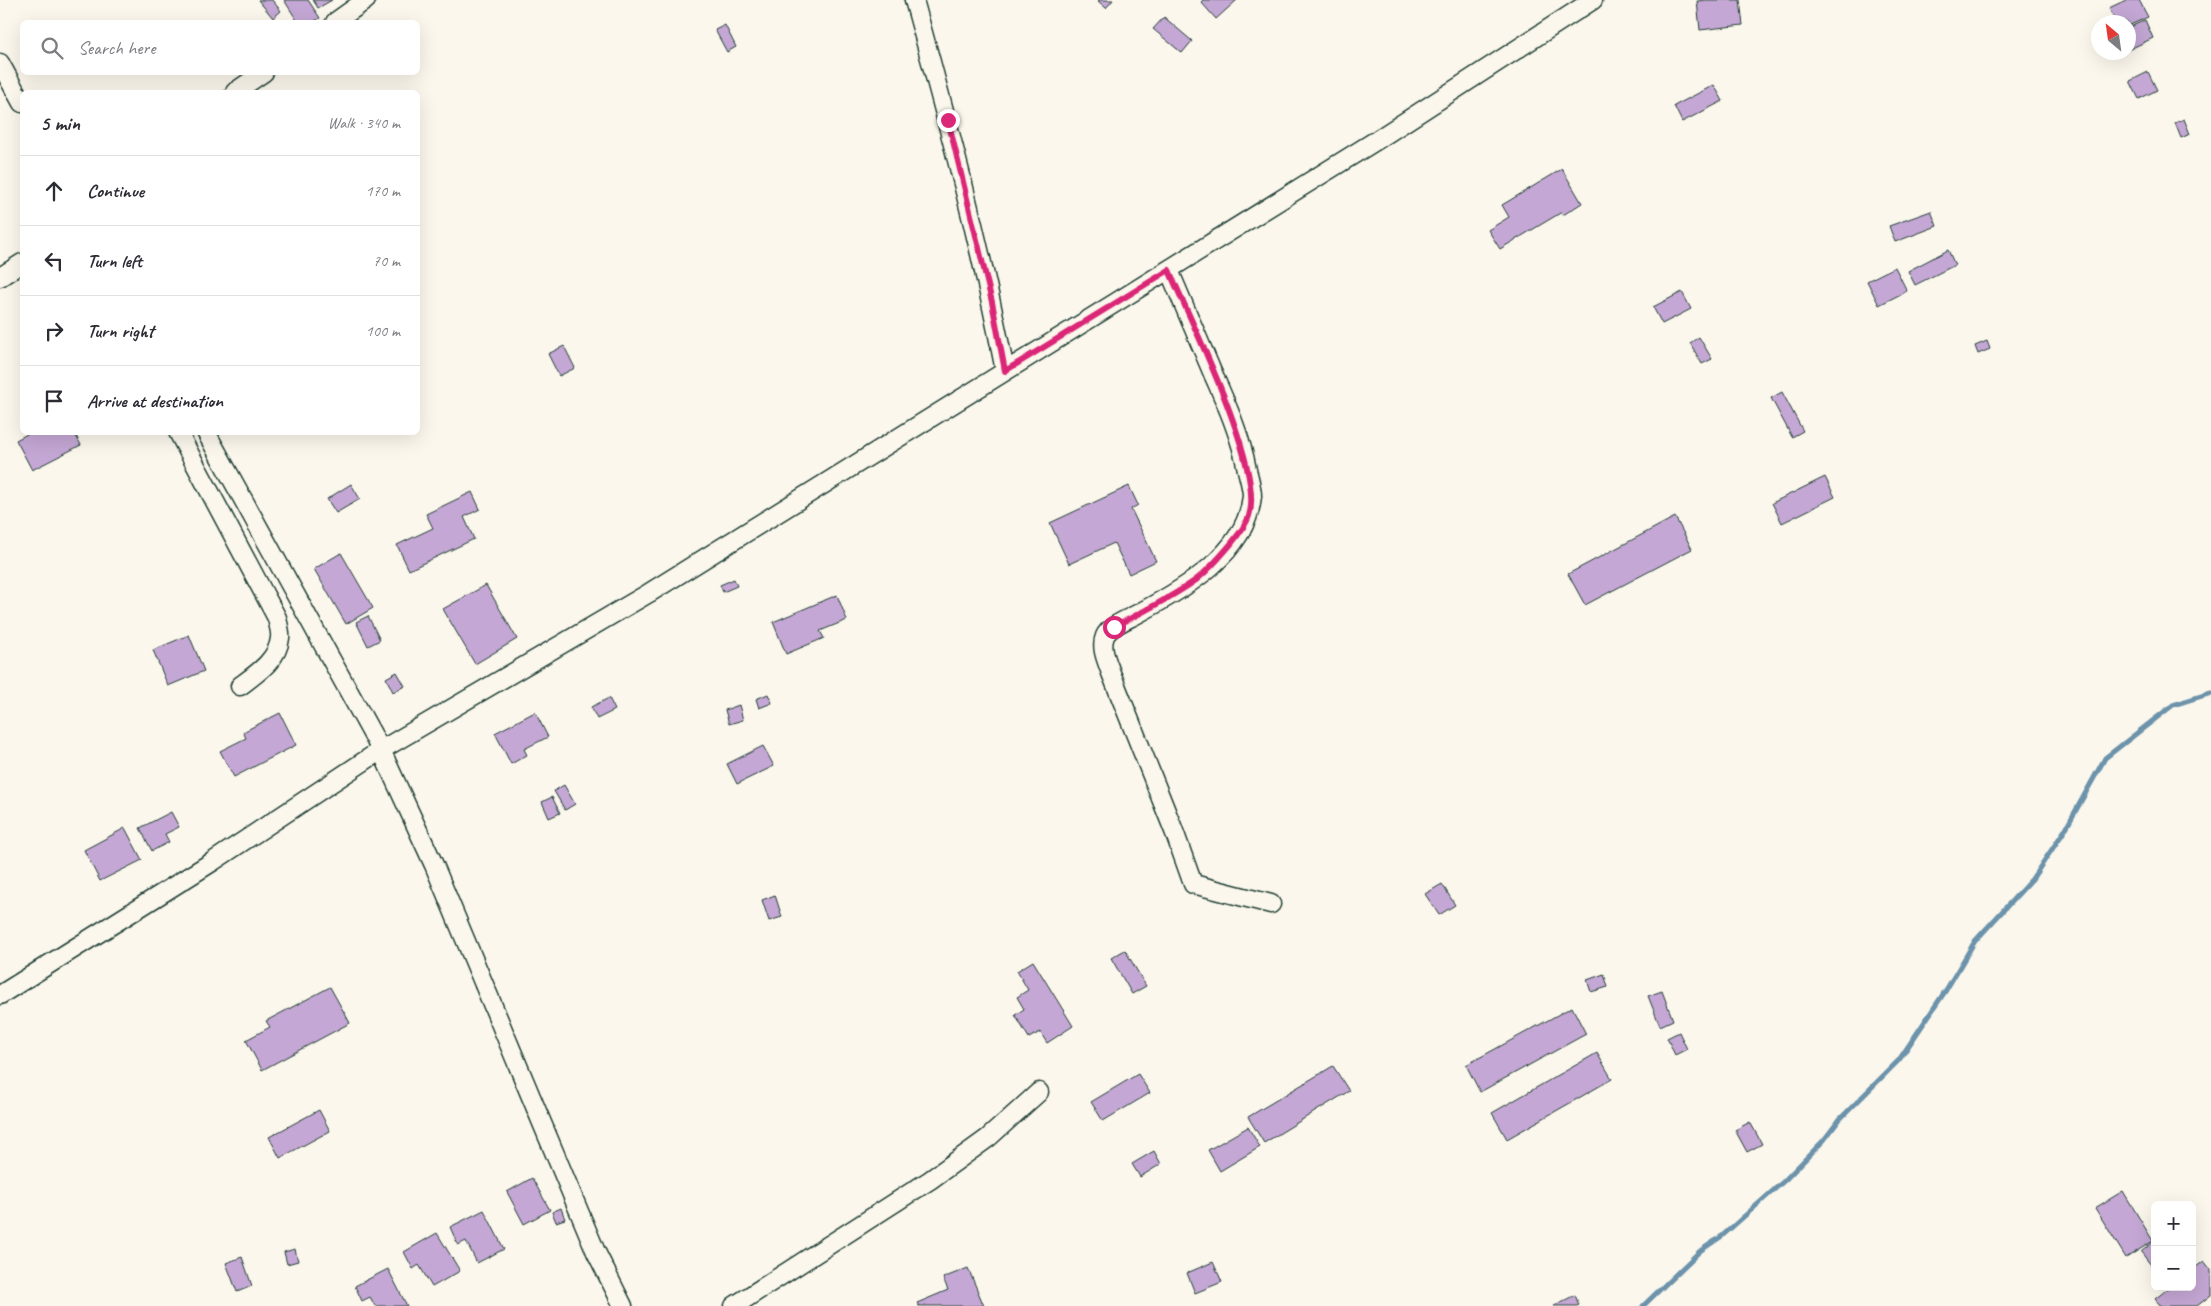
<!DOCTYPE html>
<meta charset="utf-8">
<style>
:root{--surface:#fff;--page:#f7f7f7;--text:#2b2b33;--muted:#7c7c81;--line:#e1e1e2}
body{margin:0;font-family:Caveat,sans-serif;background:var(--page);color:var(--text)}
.controls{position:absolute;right:15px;bottom:15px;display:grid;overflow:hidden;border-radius:8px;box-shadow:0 5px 20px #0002}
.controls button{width:45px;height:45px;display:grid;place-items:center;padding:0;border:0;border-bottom:1px solid var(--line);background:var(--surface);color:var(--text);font:25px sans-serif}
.compass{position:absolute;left:2091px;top:15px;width:45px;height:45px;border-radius:50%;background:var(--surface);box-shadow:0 5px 20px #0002;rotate:331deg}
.stop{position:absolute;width:15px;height:15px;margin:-11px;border:4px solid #db2777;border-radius:50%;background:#fff}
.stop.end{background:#db2777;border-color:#fff;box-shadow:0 1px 5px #0008}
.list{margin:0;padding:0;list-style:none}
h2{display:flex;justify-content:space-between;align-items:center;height:65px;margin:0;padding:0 20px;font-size:21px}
h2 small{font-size:16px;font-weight:400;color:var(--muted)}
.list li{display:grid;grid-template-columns:32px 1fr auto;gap:15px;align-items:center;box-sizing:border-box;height:70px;padding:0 20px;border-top:1px solid var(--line)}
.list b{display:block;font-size:19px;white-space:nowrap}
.list em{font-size:16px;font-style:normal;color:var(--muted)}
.icon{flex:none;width:28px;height:28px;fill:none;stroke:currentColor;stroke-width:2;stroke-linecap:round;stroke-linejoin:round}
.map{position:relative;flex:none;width:2211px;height:1306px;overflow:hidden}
.search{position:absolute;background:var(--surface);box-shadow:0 5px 20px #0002;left:20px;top:20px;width:400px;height:55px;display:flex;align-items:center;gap:12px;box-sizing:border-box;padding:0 18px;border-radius:8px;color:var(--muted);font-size:19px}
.panel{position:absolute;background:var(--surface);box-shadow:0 5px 20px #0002;left:20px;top:90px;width:400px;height:345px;border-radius:8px}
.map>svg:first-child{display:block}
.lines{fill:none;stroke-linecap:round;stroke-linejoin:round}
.stream{stroke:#6c93ab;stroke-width:5}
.building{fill:#c4a7d4;stroke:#1f3d34}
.minor-casing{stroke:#1f3d34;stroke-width:21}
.minor{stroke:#fbf7ec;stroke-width:18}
.route{stroke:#db2777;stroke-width:6}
</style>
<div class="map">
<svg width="2211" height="1306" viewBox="0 0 2211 1306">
<rect width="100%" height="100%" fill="#fbf7ec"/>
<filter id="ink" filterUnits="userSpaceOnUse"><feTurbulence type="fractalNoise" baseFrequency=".02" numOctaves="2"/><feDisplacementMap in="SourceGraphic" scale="10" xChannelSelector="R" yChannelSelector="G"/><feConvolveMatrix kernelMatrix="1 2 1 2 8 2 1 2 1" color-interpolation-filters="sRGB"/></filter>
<g filter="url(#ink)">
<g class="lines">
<path class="stream" d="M1643 1306 1700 1251 1722 1236 1785 1180 1824 1140 1840 1119 1899 1060 1946 990 1975 941 2032 879 2065 830 2105 758 2173 705 2211 693"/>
</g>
<g class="building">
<path d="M258 0H272L281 11 273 18Z"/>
<path d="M284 0H308L320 18 313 22H298Z"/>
<path d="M313 0H332L318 8Z"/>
<path d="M1099 0H1113L1106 8 1098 1Z"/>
<path d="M1203 0H1237L1216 19 1201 2Z"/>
<path d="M1706 0H1740L1743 25 1700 30 1697 1Z"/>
<path d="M2126 0H2139L2148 17 2128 26V22H2116L2109 8Z"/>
<path d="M1164 17 1192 41 1182 53 1153 29Z"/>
<path d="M2145 20 2153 38 2128 50V28Z"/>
<path d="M725 25 736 47 727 52 715 30Z"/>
<path d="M2148 72 2157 90 2139 99 2130 81Z"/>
<path d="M1714 85 1723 101 1682 122 1674 106Z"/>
<path d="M2184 119 2190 134 2181 138 2175 123Z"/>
<path d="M1562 169 1582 203 1563 215 1562 212 1500 249 1488 230 1509 217 1502 205Z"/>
<path d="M1931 211 1937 226 1895 242 1889 226Z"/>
<path d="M1948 250 1955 265 1915 285 1908 271Z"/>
<path d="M1895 267 1907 291 1879 305 1867 281Z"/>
<path d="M1682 292 1691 309 1662 324 1653 307Z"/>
<path d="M1699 337 1712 359 1702 364 1690 343Z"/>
<path d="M1987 341 1990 349 1978 354 1975 346Z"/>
<path d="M564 346 575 368 559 376 548 354Z"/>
<path d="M1782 392 1803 431 1792 437 1771 398Z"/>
<path d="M31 432H74L81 445 32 470 16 440Z"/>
<path d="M1825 477 1835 497 1782 523 1772 503Z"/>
<path d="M351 484 360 499 336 513 327 499Z"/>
<path d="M1129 486 1138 505 1131 509 1156 561 1129 574 1114 543 1069 564 1050 523Z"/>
<path d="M472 492 480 509 464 517 474 539 409 570 397 545 433 528 426 514Z"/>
<path d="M1675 517 1692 549 1585 605 1568 574Z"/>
<path d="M341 553 373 608 346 624 314 569Z"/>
<path d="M734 579 737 586 723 592 720 585Z"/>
<path d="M486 585 517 639 475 664 443 609Z"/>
<path d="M837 595 847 620 820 631 824 638 786 654 773 622Z"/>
<path d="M368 616 380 640 368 646 356 622Z"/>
<path d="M189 635 204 671 168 686 153 650Z"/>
<path d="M397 672 405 686 393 692 386 678Z"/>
<path d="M768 694 772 703 759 708 756 699Z"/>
<path d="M609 698 615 710 597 719 591 707Z"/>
<path d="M739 705 743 720 729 724 725 710Z"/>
<path d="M535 712 548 737 524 749 527 755 511 764 495 733Z"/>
<path d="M280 713 296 745 234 777 220 751 246 738 243 732Z"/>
<path d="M763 746 774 766 737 784 727 764Z"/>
<path d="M564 785 575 804 565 810 554 791Z"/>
<path d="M552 797 560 813 549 818 542 802Z"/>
<path d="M171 812 179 827 165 834 169 842 152 851 140 828Z"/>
<path d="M125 828 142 860 100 881 84 850Z"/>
<path d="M1442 884 1455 905 1439 915 1425 894Z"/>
<path d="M775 895 782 917 769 921 762 900Z"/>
<path d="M1125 950 1146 986 1132 994 1111 958Z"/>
<path d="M1033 961 1073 1026 1047 1043 1040 1032 1029 1038 1015 1015 1024 1009 1017 997 1028 990 1017 971Z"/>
<path d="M1604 974 1608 987 1591 992 1587 980Z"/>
<path d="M330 987 350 1023 262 1070 246 1040 270 1027 266 1021Z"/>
<path d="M1662 991 1673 1020 1660 1026 1648 996Z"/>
<path d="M1572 1007 1586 1034 1480 1092 1466 1065Z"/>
<path d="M1679 1032 1687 1049 1675 1055 1667 1038Z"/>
<path d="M1597 1053 1612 1079 1507 1139 1492 1113Z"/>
<path d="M1333 1066 1349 1091 1264 1143 1248 1117Z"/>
<path d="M1138 1074 1150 1093 1103 1121 1091 1102Z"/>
<path d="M319 1110 330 1131 280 1158 269 1137Z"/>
<path d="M1750 1122 1762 1144 1747 1152 1735 1130Z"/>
<path d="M1248 1127 1260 1147 1220 1171 1208 1150Z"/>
<path d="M1154 1151 1161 1164 1140 1177 1132 1164Z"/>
<path d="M532 1178 550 1210 524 1224 507 1192Z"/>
<path d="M2123 1191 2153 1241 2126 1258 2095 1208Z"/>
<path d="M561 1208 565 1219 556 1222 552 1212Z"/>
<path d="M484 1210 504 1249 477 1263 466 1241 458 1245 450 1227Z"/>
<path d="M437 1233 460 1271 432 1287 419 1265 413 1269 404 1252Z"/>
<path d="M2153 1242 2155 1244 2154 1269 2141 1252Z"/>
<path d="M295 1249 298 1261 287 1264 284 1252Z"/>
<path d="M242 1257 252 1286 237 1292 226 1263Z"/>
<path d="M2204 1261 2211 1270V1295L2197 1306H2161L2155 1299 2170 1287H2192V1270Z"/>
<path d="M1213 1262 1222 1282 1195 1293 1187 1273Z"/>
<path d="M968 1268 984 1306H919L917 1303 948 1290 943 1278Z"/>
<path d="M388 1269 407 1306H375L370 1297 362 1301 355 1286Z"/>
<path d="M1575 1295 1579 1305 1577 1306H1553Z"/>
</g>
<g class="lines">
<g class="minor-casing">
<g id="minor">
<path d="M914 0C948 123 981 246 1005 371"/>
<path d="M335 22 366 0"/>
<path d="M0 63 22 103"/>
<path d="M235 92 264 72"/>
<path d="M1169 270C1184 305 1198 339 1213 374 1227 405 1241 437 1247 470 1249 478 1252 488 1252 496 1247 553 1184 589 1139 613 1129 619 1110 625 1105 636 1100 648 1107 661 1111 673L1174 831 1193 884 1271 904"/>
<path d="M0 277 22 263"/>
<path d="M178 432 277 618C278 624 281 632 280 638 278 660 256 674 240 686"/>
<path d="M206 432 381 750 434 865 596 1252 623 1306"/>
<path d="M0 995 212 862 381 750 649 593 1380 138 1593 0"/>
<path d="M734 1306 930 1180 988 1138 1039 1092"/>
</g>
</g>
<use href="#minor" class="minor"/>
</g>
</g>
<g class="lines" filter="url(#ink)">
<path class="route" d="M948 120 992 302 1005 371 1169 270C1190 320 1265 468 1249 516 1246 526 1237 536 1231 544 1220 557 1209 570 1196 580 1171 598 1142 612 1114 627"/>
</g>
</svg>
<div class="controls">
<button>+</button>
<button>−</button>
</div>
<svg class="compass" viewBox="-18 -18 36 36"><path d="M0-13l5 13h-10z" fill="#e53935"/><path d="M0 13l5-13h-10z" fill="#7c7c81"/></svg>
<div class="stop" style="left:1114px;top:627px"></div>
<div class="stop end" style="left:948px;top:120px"></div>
<div class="search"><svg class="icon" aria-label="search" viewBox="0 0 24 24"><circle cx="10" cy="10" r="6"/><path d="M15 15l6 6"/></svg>Search here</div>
<section class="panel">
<h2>5 min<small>Walk · 340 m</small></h2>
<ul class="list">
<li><svg class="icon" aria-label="ahead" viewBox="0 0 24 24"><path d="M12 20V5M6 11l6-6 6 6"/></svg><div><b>Continue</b></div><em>170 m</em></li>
<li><svg class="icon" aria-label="left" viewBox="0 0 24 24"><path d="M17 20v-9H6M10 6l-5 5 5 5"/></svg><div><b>Turn left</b></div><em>70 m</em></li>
<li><svg class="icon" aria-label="right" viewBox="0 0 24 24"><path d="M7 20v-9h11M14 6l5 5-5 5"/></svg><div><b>Turn right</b></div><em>100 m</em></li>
<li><svg class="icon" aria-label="arrive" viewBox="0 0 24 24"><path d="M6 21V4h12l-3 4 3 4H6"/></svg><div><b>Arrive at destination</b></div></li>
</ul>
</section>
</div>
